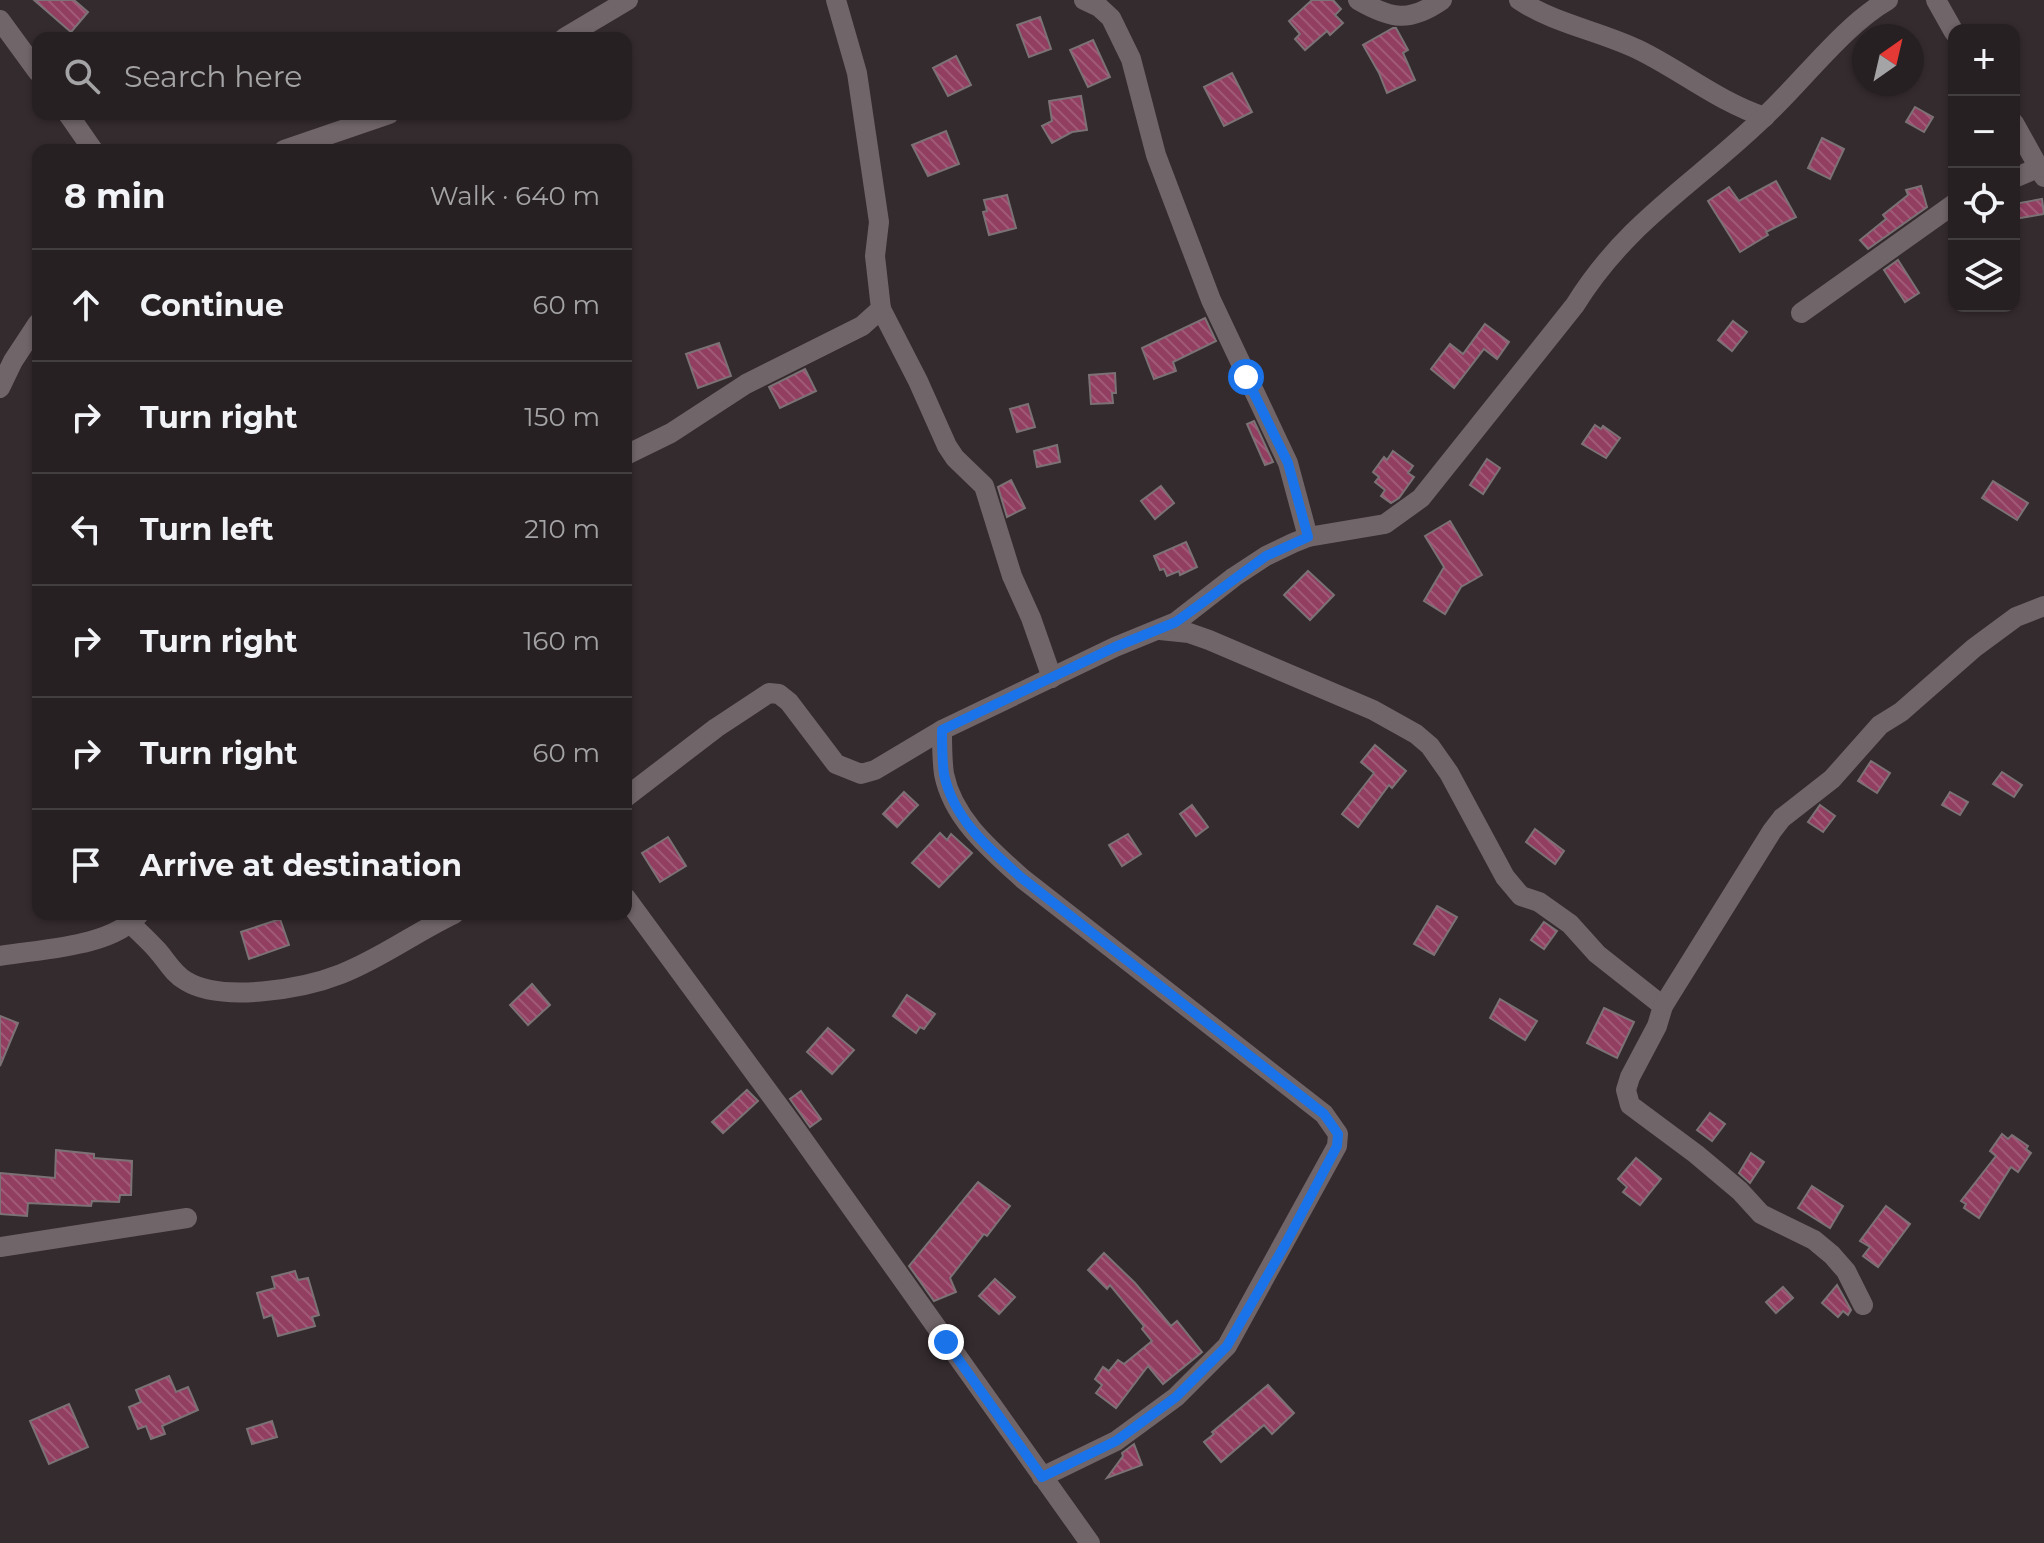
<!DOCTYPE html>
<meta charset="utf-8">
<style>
:root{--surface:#272022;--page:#2f282a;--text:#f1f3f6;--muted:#a4a3a5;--line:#433e40}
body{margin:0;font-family:Montserrat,sans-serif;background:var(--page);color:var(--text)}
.controls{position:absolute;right:24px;top:24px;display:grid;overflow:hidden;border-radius:16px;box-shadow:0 2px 6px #0004}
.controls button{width:72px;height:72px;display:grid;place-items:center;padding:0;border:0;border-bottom:2px solid var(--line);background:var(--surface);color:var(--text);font:40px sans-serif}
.compass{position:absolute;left:1852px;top:24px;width:72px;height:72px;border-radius:50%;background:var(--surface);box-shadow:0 2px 6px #0004;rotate:34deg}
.stop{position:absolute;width:24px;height:24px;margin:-18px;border:6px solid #1a73e8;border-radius:50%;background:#fff}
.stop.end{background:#1a73e8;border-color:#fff;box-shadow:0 2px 8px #0008}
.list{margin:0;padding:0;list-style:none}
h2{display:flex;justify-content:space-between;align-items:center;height:104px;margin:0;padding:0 32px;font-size:34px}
h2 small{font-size:26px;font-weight:400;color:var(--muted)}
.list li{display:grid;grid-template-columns:52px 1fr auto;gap:24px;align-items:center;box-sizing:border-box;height:112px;padding:0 32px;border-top:2px solid var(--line)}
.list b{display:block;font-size:30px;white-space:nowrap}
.list em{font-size:26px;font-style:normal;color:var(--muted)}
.icon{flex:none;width:44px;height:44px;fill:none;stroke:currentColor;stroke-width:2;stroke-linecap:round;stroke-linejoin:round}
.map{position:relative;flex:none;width:2044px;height:1543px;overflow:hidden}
.search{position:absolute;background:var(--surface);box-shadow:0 2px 6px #0004;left:32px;top:32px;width:600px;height:88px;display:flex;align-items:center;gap:20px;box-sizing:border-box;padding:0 28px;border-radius:16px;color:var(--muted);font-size:30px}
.panel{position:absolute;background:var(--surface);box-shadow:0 2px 6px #0004;left:32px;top:144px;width:600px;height:776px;border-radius:16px}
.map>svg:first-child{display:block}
.building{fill:url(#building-back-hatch);stroke:#7c7275;stroke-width:2}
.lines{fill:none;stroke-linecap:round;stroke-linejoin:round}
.minor{stroke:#706569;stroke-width:20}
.route{stroke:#1a73e8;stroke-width:10}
</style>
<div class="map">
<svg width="2044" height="1543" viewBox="0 0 2044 1543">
<defs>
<pattern id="building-back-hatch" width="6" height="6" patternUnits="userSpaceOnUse" patternTransform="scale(2)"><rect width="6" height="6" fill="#913e61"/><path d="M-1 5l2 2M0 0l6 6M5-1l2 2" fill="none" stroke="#a05a78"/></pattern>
</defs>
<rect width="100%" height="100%" fill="#342b2e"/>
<g class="building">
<path d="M34 0H74L88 12 71 32Z"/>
<path d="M1312 0H1333L1341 9 1335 15 1343 23 1330 35 1327 31 1305 50 1295 39 1300 34 1289 21Z"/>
<path d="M1040 17 1051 49 1029 57 1017 25Z"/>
<path d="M1393 28H1396L1408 50 1403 53 1415 80 1387 93 1379 73 1363 45Z"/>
<path d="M1093 40 1110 77 1088 87 1070 50Z"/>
<path d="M956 56 971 85 948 96 933 68Z"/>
<path d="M1232 73 1252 112 1224 126 1204 87Z"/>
<path d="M1081 96 1087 130 1072 132 1052 143 1042 126 1052 121 1049 101Z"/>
<path d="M1915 107 1933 117 1924 132 1906 122Z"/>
<path d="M946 131 959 164 928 176 912 145Z"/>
<path d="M1822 138 1844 149 1830 179 1808 168Z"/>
<path d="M1776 181 1796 217 1766 232 1768 235 1740 252 1708 201 1729 187 1739 201Z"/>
<path d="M1921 186 1927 207 1868 249 1860 240 1886 219 1883 215 1908 195 1906 190Z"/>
<path d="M1007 195 1016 228 989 235 983 212 987 211 984 200Z"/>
<path d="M2042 199 2044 214 2014 219V204Z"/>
<path d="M1898 260 1919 293 1905 302 1884 270Z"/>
<path d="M1205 318 1216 341 1173 362 1176 371 1154 379 1142 348Z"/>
<path d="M1733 321 1747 332 1732 351 1718 340Z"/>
<path d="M1485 324 1509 342 1497 359 1484 349 1454 388 1431 369 1450 344 1463 354Z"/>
<path d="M719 343 731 376 698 388 686 354Z"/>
<path d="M805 369 816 391 780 408 769 387Z"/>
<path d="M1115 373 1116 393H1112L1113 403 1091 404 1089 375Z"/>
<path d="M1028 404 1035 427 1017 432 1010 409Z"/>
<path d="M1254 421 1273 462 1265 465 1247 424Z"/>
<path d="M1595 425 1601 429 1603 426 1620 438 1606 458 1582 444Z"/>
<path d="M1057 445 1060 462 1037 467 1034 451Z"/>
<path d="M1393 451 1413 466 1408 473 1414 477 1399 498 1391 503 1381 496 1385 490 1375 482 1379 477 1373 472 1384 457 1387 460Z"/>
<path d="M1487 459 1500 468 1483 494 1470 485Z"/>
<path d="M1011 480 1025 508 1007 517 998 487Z"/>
<path d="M1993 481 2028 503 2017 520 1982 498Z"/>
<path d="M1161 486 1174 503 1155 519 1141 501Z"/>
<path d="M1450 521 1482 575 1461 587 1445 614 1424 601 1444 567 1425 536Z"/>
<path d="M1186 542 1197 567 1180 575 1179 571 1167 576 1164 569 1160 570 1154 556Z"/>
<path d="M1308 571 1334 595 1310 620 1284 595Z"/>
<path d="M1375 745 1406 771 1392 788 1389 785 1358 827 1342 814 1374 773 1361 762Z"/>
<path d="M1871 761 1890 773 1877 793 1858 781Z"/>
<path d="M2002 772 2022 785 2014 797 1993 784Z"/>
<path d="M904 792 918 805 897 827 883 814Z"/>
<path d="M1950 792 1968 802 1960 815 1942 805Z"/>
<path d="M1192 805 1208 827 1196 836 1180 814Z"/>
<path d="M1820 805 1835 816 1823 832 1808 822Z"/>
<path d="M1535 829 1564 851 1555 864 1526 842Z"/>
<path d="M940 833 947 840 951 834 972 853 939 887 912 863Z"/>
<path d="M1128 834 1141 854 1122 866 1109 845Z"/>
<path d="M668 837 686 866 660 882 642 853Z"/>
<path d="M1437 906 1457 917 1434 955 1414 944Z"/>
<path d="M280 919 289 945 249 959 241 932Z"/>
<path d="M1544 922 1557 931 1544 949 1531 940Z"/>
<path d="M532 984 550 1005 528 1025 510 1005Z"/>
<path d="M907 995 935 1014 924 1029 920 1027 916 1033 893 1016Z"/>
<path d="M1500 999 1537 1021 1525 1040 1490 1018Z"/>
<path d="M1604 1008 1634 1022 1617 1058 1587 1043Z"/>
<path d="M0 1016 18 1023 0 1066Z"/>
<path d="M828 1028 854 1050 832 1074 807 1052Z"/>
<path d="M747 1090 758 1101 723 1133 712 1122Z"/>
<path d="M801 1091 821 1119 810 1127 790 1099Z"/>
<path d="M1710 1113 1725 1124 1712 1141 1697 1130Z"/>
<path d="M2002 1134 2008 1139 2012 1135 2028 1146 2026 1149 2031 1153 2018 1172 2011 1167 1979 1218 1964 1208 1966 1204 1961 1201 1996 1156 1990 1151Z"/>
<path d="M56 1150 94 1154V1158L132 1161 131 1195H120L119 1202 92 1201 91 1206 28 1203 27 1216 0 1214V1173L55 1178Z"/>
<path d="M1751 1153 1764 1162 1750 1183 1739 1173Z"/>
<path d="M1636 1158 1661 1179 1640 1205 1623 1192 1627 1187 1618 1179Z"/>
<path d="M978 1182 1010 1206 987 1236 984 1234 950 1278 956 1292 934 1301 909 1266Z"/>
<path d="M1812 1186 1843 1206 1830 1228 1798 1208Z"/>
<path d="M1886 1206 1910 1224 1878 1267 1863 1256 1870 1247 1860 1241Z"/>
<path d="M1104 1253 1135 1283 1171 1326 1177 1321 1202 1352 1163 1384 1148 1366 1116 1408 1096 1393 1102 1385 1095 1379 1103 1367 1109 1371 1118 1360 1124 1364 1152 1341 1142 1329 1144 1326 1110 1285 1107 1289 1088 1270Z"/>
<path d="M295 1271 298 1280 308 1278 319 1315 312 1317 315 1326 278 1336 272 1315 264 1318 257 1293 275 1288 272 1277Z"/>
<path d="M995 1279 1015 1297 999 1314 979 1296Z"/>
<path d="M1837 1285 1851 1310 1848 1315 1843 1311 1838 1317 1822 1303Z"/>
<path d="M1783 1287 1793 1298 1776 1313 1766 1302Z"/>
<path d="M169 1376 176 1392 188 1387 198 1410 162 1426 165 1434 151 1439 146 1426 138 1429 129 1407 141 1402 136 1390Z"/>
<path d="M1268 1385 1294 1413 1272 1434 1264 1425 1221 1462 1204 1442 1214 1434 1212 1432Z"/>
<path d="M69 1404 88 1447 49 1464 30 1421Z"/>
<path d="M272 1421 277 1437 252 1444 247 1429Z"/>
<path d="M1134 1444 1142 1465 1107 1478 1123 1456 1122 1453Z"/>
</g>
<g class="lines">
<g class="minor">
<path d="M1084 0 1099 7 1111 18 1131 59 1156 155 1211 300 1288 463 1308 537"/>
<path d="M1358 0C1391 19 1409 23 1442 0"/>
<path d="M1519 0C1555 24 1600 31 1639 50 1682 71 1719 102 1765 117"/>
<path d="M1936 0 1954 32"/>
<path d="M0 20 38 72"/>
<path d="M564 38 628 0"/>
<path d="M68 114 93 150"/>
<path d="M2014 123 2044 177"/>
<path d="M284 150 389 114"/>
<path d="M2014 178 2040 167"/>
<path d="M881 309 918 381 947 446 955 458 984 486 1012 576 1031 618 1052 678"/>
<path d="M1801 313 1954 204"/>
<path d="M0 388 13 361 38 323"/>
<path d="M626 455 671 433 746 384 862 326 881 309 875 256 879 222 857 73 836 0"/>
<path d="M1160 630 1189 633 1209 640 1373 710 1416 734 1430 746 1449 773 1505 877 1521 896 1539 902 1570 924 1597 954 1663 1006 1657 1026 1630 1077 1626 1090 1630 1105 1696 1154 1740 1191 1761 1214 1814 1240 1832 1255 1846 1271 1863 1305"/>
<path d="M942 730C942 744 942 760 944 774 953 819 991 850 1023 879L1324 1114 1338 1134 1337 1146 1227 1346 1176 1397 1116 1441 1042 1477"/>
<path d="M626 797 716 728 769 693 779 694 789 702 836 764 861 774 875 770 942 730 1115 647 1176 622 1234 577 1266 556 1293 543 1308 537 1385 524 1421 498 1575 305C1627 221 1695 184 1764 117 1802 82 1844 25 1888 0"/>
<path d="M626 898 792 1124 1090 1543"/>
<path d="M131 924C140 933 149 941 157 950 167 961 173 974 186 981 222 1003 303 989 341 974 380 959 416 932 454 914"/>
<path d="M0 956C41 949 113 947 139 914"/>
<path d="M1663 1006 1772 831 1782 818 1832 779 1880 725 1901 712 1974 648 2016 617 2044 606"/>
<path d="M0 1247 187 1218"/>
</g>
</g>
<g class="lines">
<path class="route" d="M946 1342 1042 1477 1116 1441 1176 1397 1227 1346 1285 1245 1337 1146 1338 1134 1324 1114 1023 879C990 850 953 819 944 774 942 760 942 744 942 730L1115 647 1176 622 1266 556 1308 537 1288 463 1246 377"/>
</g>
</svg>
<div class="controls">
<button>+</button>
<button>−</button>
<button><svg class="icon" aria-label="locate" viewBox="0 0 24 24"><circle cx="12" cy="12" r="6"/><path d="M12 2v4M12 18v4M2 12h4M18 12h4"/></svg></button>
<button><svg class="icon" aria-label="layers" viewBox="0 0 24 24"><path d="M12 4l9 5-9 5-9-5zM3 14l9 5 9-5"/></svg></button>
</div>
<svg class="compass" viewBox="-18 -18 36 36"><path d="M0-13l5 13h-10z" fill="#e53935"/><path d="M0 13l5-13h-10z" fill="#a4a3a5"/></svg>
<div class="stop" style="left:1246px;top:377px"></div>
<div class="stop end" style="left:946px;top:1342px"></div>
<div class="search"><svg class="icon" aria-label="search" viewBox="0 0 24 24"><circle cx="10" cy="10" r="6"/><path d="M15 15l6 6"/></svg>Search here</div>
<section class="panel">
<h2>8 min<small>Walk · 640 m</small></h2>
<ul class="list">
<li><svg class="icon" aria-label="ahead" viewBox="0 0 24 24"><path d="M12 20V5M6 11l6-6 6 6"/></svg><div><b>Continue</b></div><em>60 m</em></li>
<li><svg class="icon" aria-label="right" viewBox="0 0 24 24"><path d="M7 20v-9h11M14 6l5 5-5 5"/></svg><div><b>Turn right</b></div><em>150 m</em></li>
<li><svg class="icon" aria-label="left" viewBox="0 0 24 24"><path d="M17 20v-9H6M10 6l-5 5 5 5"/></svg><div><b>Turn left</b></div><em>210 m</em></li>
<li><svg class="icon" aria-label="right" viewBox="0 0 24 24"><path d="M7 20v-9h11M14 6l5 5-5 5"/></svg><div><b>Turn right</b></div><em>160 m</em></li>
<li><svg class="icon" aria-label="right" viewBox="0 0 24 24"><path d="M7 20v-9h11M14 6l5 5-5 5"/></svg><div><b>Turn right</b></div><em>60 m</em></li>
<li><svg class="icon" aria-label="arrive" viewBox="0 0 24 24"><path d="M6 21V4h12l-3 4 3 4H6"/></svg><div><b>Arrive at destination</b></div></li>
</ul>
</section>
</div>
